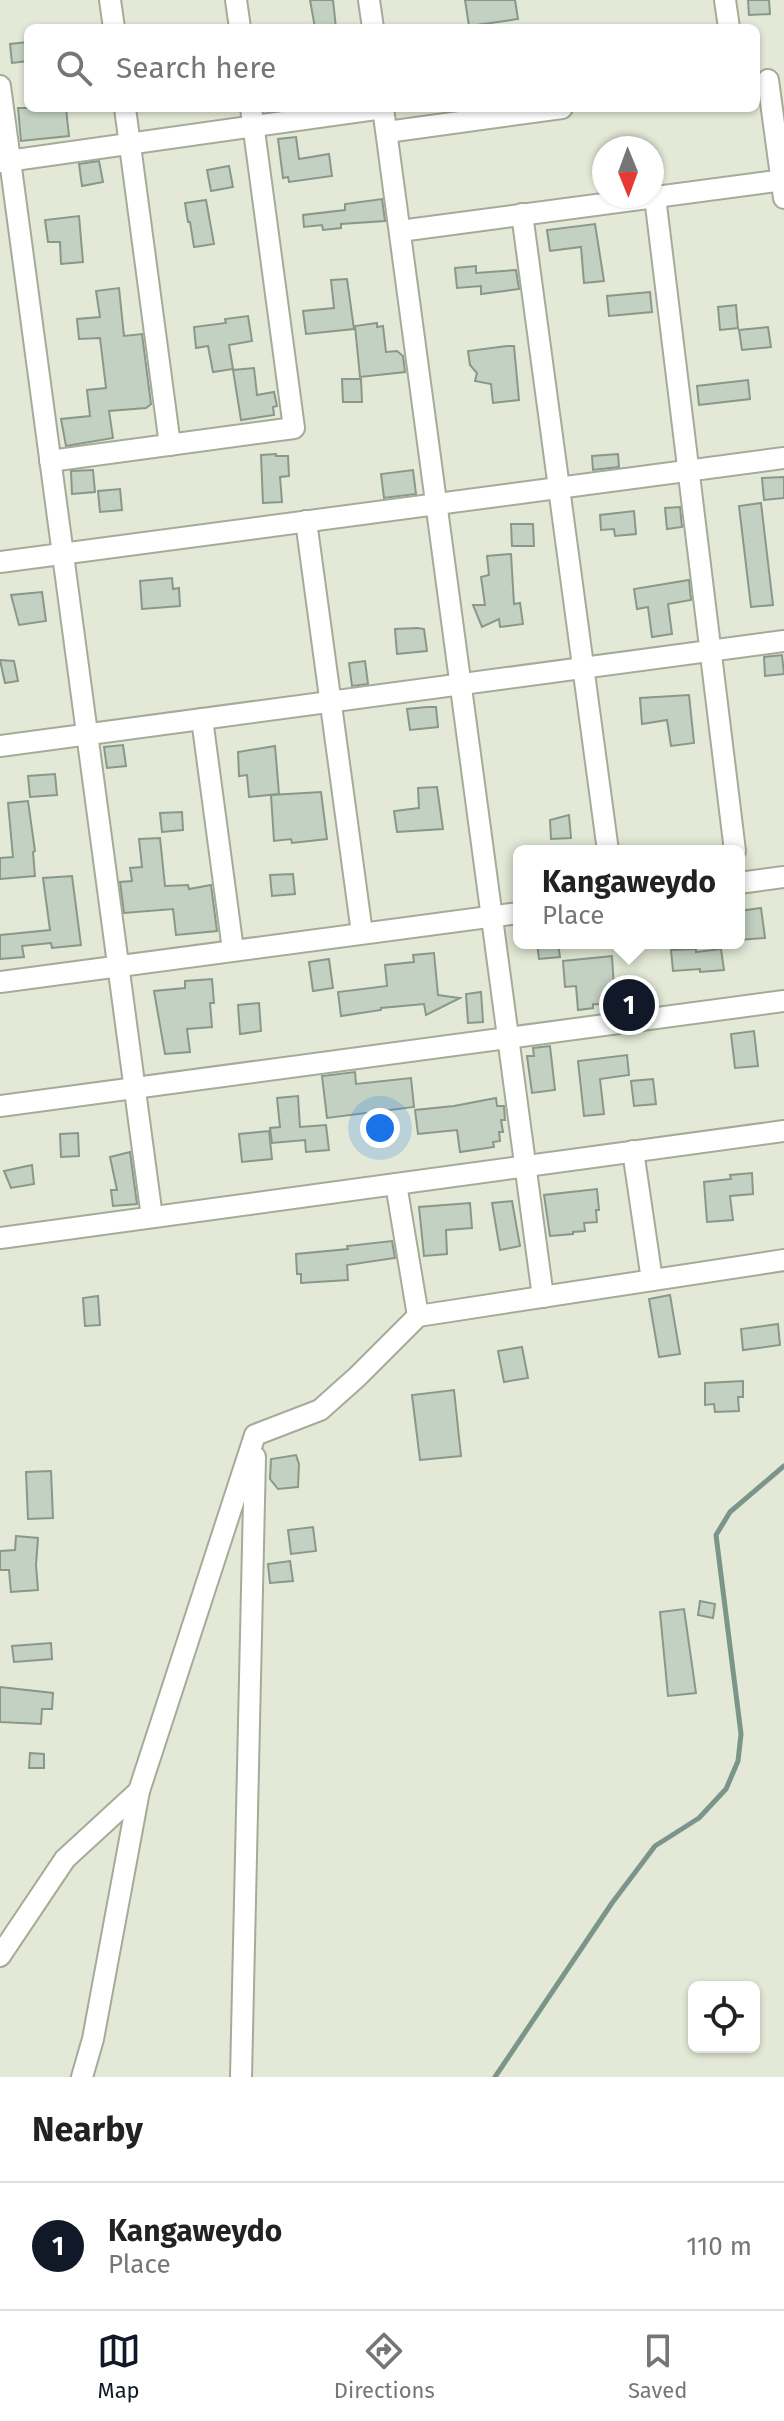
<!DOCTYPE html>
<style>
:root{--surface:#fff;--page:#f6f6f6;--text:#222;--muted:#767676;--line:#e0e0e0;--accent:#111827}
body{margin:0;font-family:"Fira Sans",sans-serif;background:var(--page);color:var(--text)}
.controls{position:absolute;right:24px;bottom:24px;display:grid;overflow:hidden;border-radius:12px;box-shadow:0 2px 6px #0004}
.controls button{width:72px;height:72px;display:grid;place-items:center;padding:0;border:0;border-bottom:2px solid var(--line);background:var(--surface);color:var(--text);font:40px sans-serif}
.compass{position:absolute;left:592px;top:136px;width:72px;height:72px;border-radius:50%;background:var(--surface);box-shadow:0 2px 6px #0004;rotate:179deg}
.you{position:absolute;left:380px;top:1128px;width:28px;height:28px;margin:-20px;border:6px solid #fff;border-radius:50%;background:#1a73e8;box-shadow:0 0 0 12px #1a73e833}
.badge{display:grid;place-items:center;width:52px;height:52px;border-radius:50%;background:var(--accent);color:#fff;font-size:26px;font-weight:700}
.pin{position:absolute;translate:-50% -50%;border:4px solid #fff;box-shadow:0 2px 8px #0006}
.popup{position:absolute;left:513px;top:845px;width:232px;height:104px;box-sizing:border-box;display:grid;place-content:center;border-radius:12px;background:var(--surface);filter:drop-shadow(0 2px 6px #0005);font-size:26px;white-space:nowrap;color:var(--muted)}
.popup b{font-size:30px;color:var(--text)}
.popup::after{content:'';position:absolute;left:50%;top:100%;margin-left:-16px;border:16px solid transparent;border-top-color:var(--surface)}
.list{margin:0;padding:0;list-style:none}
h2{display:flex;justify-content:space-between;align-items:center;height:104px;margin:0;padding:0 32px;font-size:34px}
h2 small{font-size:26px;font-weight:400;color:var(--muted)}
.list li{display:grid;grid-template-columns:52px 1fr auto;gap:24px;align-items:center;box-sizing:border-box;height:128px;padding:0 32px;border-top:2px solid var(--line)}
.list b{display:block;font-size:30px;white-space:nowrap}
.list p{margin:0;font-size:26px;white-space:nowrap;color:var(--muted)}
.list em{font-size:26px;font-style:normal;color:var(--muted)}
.icon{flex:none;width:44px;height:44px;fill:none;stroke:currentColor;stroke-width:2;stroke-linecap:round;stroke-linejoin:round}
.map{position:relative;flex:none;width:784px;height:2077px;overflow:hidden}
.search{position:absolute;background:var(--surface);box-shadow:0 2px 6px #0004;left:24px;right:24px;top:24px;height:88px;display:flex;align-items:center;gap:20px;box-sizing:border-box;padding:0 28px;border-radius:12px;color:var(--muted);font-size:30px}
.sheet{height:232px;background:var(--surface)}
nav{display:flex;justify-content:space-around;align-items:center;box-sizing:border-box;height:112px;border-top:2px solid var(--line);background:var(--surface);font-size:22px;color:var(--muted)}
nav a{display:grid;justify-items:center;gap:4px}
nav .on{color:var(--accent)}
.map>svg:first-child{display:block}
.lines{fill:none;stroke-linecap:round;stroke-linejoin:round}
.stream{stroke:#7b958a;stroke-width:5}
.building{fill:#c2d1c2;stroke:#89988a;stroke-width:2}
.minor-casing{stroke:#a6ab99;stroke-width:24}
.minor{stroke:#fff;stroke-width:20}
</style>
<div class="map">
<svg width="784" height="2077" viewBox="0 0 784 2077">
<rect width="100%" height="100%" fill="#e3e9d6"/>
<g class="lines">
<path class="stream" d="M495 2077 612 1903 655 1846 699 1818 726 1789 738 1761 741 1734 716 1535 730 1512 784 1466"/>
</g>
<g class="building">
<path d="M310 0H333L336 28H315Z"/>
<path d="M465 0H515L518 19 469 26Z"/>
<path d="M748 0H769L770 14 749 15Z"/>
<path d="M28 42V61L12 63 10 44Z"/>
<path d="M18 108H66L69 136 21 141Z"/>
<path d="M296 137 299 159 329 154 332 176 289 182 288 177 283 178 278 139Z"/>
<path d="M99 161 103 182 82 186 79 164Z"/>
<path d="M229 166 233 187 211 191 207 170Z"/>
<path d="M382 199 385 221 341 224V228L323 230 322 225 304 227 303 215 345 210V204Z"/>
<path d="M206 200 214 244 194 247 190 222H188L185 203Z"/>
<path d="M79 216 83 262 61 264 60 242H48L45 220Z"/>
<path d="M595 224 604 281 584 283 581 247 550 251 547 230Z"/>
<path d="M476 266V273L516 270 519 289 481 294V286L457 288 455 268Z"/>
<path d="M347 279 354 329 306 334 303 311 334 308 331 280Z"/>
<path d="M119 288 124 336 142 334 151 404 146 408 109 411 113 438 66 446 61 419 90 416 87 390 106 388 100 338 79 339 77 319 100 317 96 291Z"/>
<path d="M650 292 652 312 609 316 607 296Z"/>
<path d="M736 305 738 328 720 330 718 307Z"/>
<path d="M248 316 252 341 229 345 233 369 213 372 208 346 196 348 194 327 226 323 225 319Z"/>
<path d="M377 323V327L383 326 386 352 397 351 403 356 405 372 360 377 355 326Z"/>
<path d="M768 327 771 347 742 350 739 330Z"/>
<path d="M507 346H514L519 400 493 403 491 384 475 381 477 373 470 365 468 351Z"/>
<path d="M254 368 257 395 274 392 277 406 273 407 274 415 241 420 233 370Z"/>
<path d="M342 379H361L362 402H343Z"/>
<path d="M748 380 750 399 699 405 697 386Z"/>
<path d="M276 454V456H288L289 476 280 477 282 502 263 503 261 455Z"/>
<path d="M618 454 619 467 593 470 592 456Z"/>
<path d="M93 470 95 492 72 494 71 471Z"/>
<path d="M413 470 416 494 384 498 381 474Z"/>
<path d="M784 477V498L764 500 762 478Z"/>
<path d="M120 489 122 510 100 512 98 491Z"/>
<path d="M761 503 773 605 751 607 739 506Z"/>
<path d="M680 507 682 527 667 529 665 508Z"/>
<path d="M634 511 636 534 615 536 614 529 601 530 600 515Z"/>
<path d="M511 524H533L534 546H512Z"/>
<path d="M511 554 514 604 520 603 523 624 500 627 499 619 482 627 473 605H485L481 577 489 575 487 556Z"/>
<path d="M172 578 173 589 179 588 180 606 142 609 140 581Z"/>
<path d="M689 580 691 600 668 604 672 634 652 637 648 607 637 609 634 589Z"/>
<path d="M42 592 46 621 19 625 11 595Z"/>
<path d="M418 628 424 629 427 651 397 654 395 629Z"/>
<path d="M782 655 784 674 765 676 764 657Z"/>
<path d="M0 660 14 661 18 681 5 683Z"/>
<path d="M365 661 368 684 352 686 349 663Z"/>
<path d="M689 695 694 743 671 746 667 720 642 724 640 698Z"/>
<path d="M427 707H436L438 727 410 730 407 709Z"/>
<path d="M123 745 126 766 107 768 104 747Z"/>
<path d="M275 746 279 794 249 797 247 775 239 776 238 752Z"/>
<path d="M55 774 57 795 30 797 28 776Z"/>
<path d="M437 787 443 829 397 832 394 811 419 808 418 788Z"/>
<path d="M321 792 327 839 292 843 291 839 274 841 271 795Z"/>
<path d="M28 801 35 851 33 852 35 876 0 879V858L13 857 8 803Z"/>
<path d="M182 812 183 830 162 832 160 813Z"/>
<path d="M569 815 571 838 551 839 550 820Z"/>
<path d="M160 838 165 886 188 885 189 889 211 885 217 931 176 935 173 909 124 913 120 882 132 881 130 868 142 867 139 839Z"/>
<path d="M293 874 295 894 272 896 270 875Z"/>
<path d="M72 876 81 945 52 948 51 943 22 946 24 957 0 959V935L50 930 43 878Z"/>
<path d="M761 908 765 938 739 940V911Z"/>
<path d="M537 943H558L560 957 539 959Z"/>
<path d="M696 949V952L721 949 724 970 700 972V969L673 971 671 950Z"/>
<path d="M434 953 438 995 460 998 426 1015 424 1004 381 1008V1010L341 1016 338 992 387 986 385 965 414 962 413 955Z"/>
<path d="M612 956 615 1005 593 1004V1008L578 1010 576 986 565 987 563 961Z"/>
<path d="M329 959 333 988 313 991 309 962Z"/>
<path d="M212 979 214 1003H210L212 1027 187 1029 190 1052 165 1054 154 991 185 988V981Z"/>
<path d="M481 992 483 1022 468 1023 466 994Z"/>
<path d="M259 1003 261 1031 240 1034 238 1005Z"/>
<path d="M754 1031 758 1066 735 1068 731 1034Z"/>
<path d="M550 1046 555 1090 532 1093 527 1056H534L533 1048Z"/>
<path d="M627 1055 629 1075 600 1079 604 1114 584 1116 578 1061Z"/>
<path d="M355 1072 356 1084 411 1078 414 1107 327 1118 322 1076Z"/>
<path d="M653 1079 656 1104 634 1106 631 1081Z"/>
<path d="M298 1096 300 1127 326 1125 329 1150 306 1152 305 1140 272 1143 270 1128 280 1127 277 1098Z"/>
<path d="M496 1098 497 1106H504L505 1120H501L503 1132H499L500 1141 493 1142 494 1147 460 1152 457 1130 418 1134 415 1110 454 1106Z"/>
<path d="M269 1131 272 1159 242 1162 239 1134Z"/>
<path d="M78 1133 79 1156 61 1157 60 1134Z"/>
<path d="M130 1152 137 1204 113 1206 111 1190H117L110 1157Z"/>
<path d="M32 1165 34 1184 11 1188 4 1171Z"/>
<path d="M752 1173 753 1194 730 1196 733 1220 707 1222 704 1182 731 1179 730 1175Z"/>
<path d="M597 1189 599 1210H596L597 1222 584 1223 585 1231 573 1232V1234L550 1236 544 1195Z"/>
<path d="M512 1201 520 1246 500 1250 492 1203Z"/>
<path d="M470 1203 472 1228 446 1230 447 1254 424 1256 419 1207Z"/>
<path d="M392 1241 395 1258 347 1265 348 1280 301 1283V1274H297L296 1254 348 1249 347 1246Z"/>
<path d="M670 1295 680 1354 659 1357 649 1299Z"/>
<path d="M98 1296 100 1325 85 1326 83 1298Z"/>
<path d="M778 1324 780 1345 743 1350 741 1329Z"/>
<path d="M522 1347 528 1378 504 1382 498 1351Z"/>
<path d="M743 1381V1397H738L739 1411 715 1412 714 1404 705 1405V1383Z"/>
<path d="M454 1390 461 1456 420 1460 412 1395Z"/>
<path d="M296 1455 299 1464 298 1487 278 1489 270 1479 271 1459Z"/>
<path d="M51 1471 53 1518 28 1519 26 1472Z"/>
<path d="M313 1527 316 1551 291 1554 288 1530Z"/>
<path d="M16 1536 38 1538 36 1565 38 1590 11 1592 9 1570H0V1551L15 1550Z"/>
<path d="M290 1561 293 1581 270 1583 268 1564Z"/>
<path d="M700 1601 715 1604 713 1618 698 1615Z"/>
<path d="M684 1609 696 1693 668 1696 660 1612Z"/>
<path d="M51 1643 52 1659 14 1662 12 1646Z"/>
<path d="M0 1687 53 1693 52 1709H42L41 1724 0 1722Z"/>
<path d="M30 1753 44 1754V1768H29Z"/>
</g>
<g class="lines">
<g class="minor-casing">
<g id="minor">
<path d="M110 0 114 28"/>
<path d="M236 0 240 28"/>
<path d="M369 0 373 28"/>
<path d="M725 0 729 28"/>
<path d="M768 80 784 198"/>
<path d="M0 86 152 1217"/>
<path d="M125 108 170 445"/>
<path d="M387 132 562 108"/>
<path d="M0 162 383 108 543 1297"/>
<path d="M655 197 735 851"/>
<path d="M522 214 608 851"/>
<path d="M400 231 784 180"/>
<path d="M50 461 294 428 251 108"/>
<path d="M306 521 362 933"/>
<path d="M0 562 784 458"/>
<path d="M202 719 233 950"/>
<path d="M0 746 784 641"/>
<path d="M739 883 784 877"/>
<path d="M0 982 519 913"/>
<path d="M0 1106 784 1001"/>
<path d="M633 1151 652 1280"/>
<path d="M396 1184 418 1316"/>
<path d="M0 1238 784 1131"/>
<path d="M0 1956 65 1859 139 1791 255 1435 320 1410 357 1377 418 1316 784 1260"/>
<path d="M82 2077 93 2039 139 1791"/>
<path d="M241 2077 255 1457"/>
</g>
</g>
<use href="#minor" class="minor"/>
</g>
</svg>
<div class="controls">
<button><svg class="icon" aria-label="locate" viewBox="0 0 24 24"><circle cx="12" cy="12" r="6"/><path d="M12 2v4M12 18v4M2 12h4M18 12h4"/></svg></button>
</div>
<svg class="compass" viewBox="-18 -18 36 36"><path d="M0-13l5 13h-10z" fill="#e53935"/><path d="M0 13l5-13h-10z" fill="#767676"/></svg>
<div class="you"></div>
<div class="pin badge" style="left:629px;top:1005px">1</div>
<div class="popup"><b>Kangaweydo</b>Place</div>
<div class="search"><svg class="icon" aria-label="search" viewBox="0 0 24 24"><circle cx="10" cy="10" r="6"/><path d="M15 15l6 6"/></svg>Search here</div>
</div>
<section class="sheet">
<h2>Nearby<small></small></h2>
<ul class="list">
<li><span class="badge">1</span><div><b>Kangaweydo</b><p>Place</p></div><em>110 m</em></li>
</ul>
</section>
<nav>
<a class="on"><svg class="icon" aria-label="map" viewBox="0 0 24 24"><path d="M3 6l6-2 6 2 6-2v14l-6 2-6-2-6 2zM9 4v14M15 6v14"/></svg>Map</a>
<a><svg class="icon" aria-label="directions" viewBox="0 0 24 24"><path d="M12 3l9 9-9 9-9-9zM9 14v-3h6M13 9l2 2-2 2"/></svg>Directions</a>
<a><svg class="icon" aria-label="saved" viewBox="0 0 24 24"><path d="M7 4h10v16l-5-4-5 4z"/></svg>Saved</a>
</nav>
